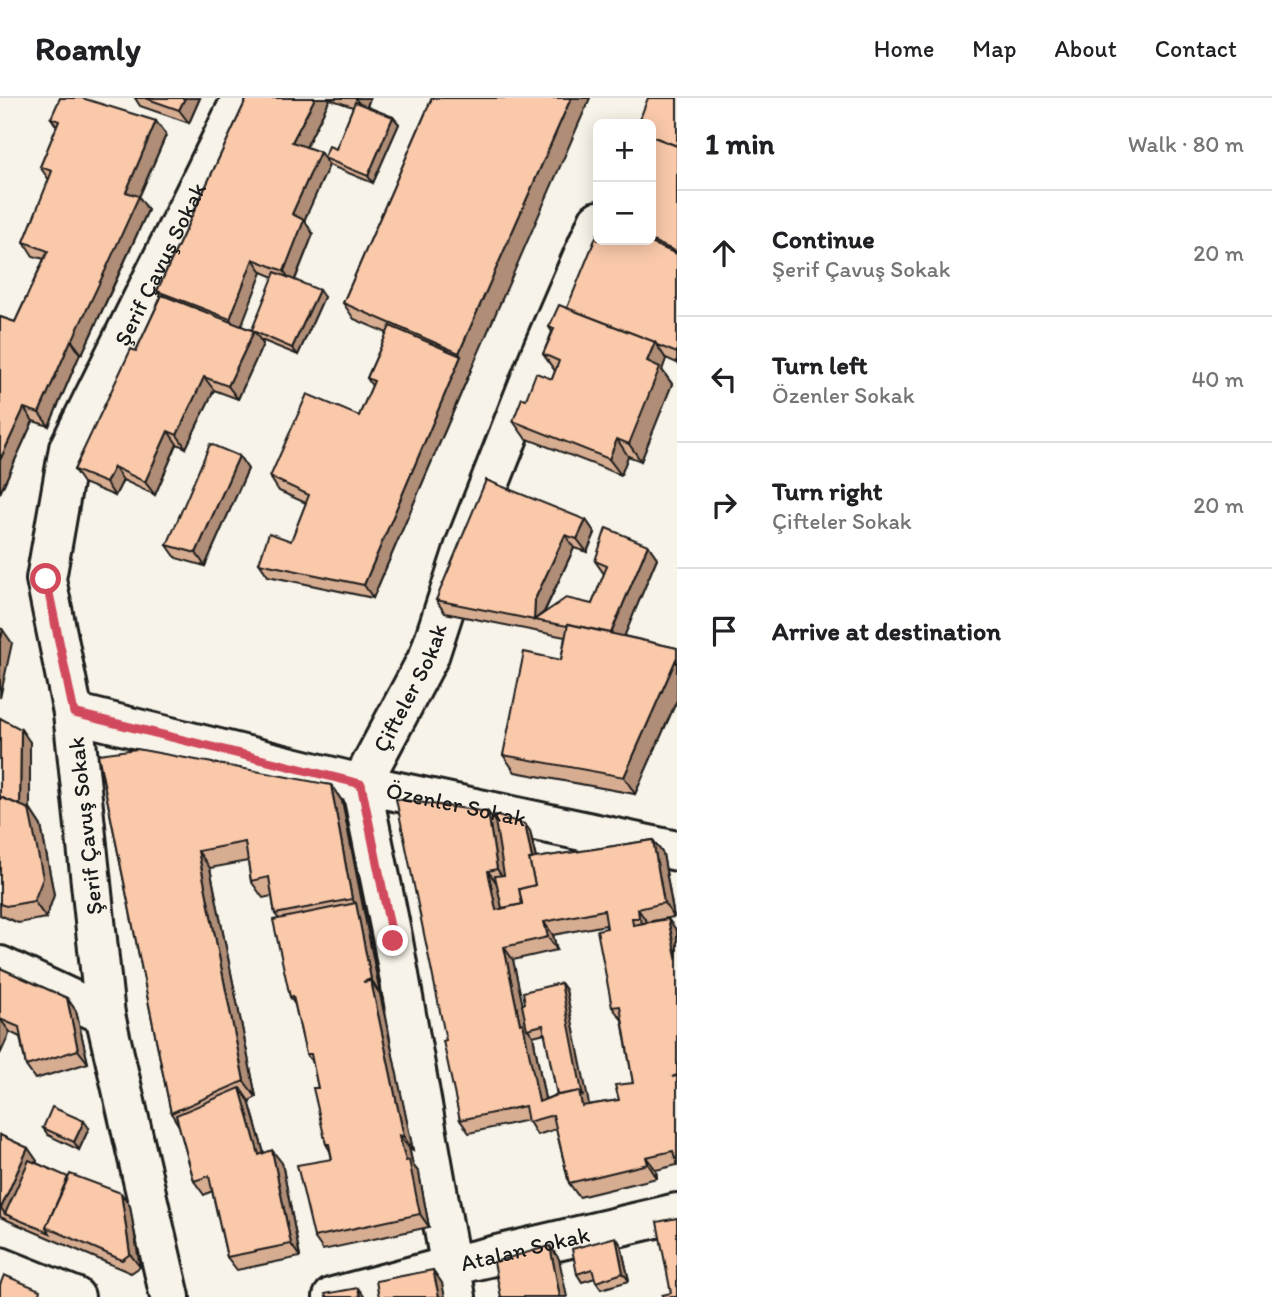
<!DOCTYPE html>
<meta charset="utf-8">
<style>
:root{--surface:#fff;--page:#f2f2f2;--text:#202124;--muted:#757577;--line:#e0e0e0}
body{margin:0;font-family:Itim,sans-serif;background:var(--page);color:var(--text)}
.controls{position:absolute;right:21px;top:21px;display:grid;overflow:hidden;border-radius:10px;box-shadow:0 4px 18px #0003}
.controls button{width:63px;height:63px;display:grid;place-items:center;padding:0;border:0;border-bottom:2px solid var(--line);background:var(--surface);color:var(--text);font:35px sans-serif}
.stop{position:absolute;width:21px;height:21px;margin:-16px;border:5px solid #d1495b;border-radius:50%;background:#fff}
.stop.end{background:#d1495b;border-color:#fff;box-shadow:0 2px 7px #0008}
.list{margin:0;padding:0;list-style:none}
h2{display:flex;justify-content:space-between;align-items:center;height:91px;margin:0;padding:0 28px;font-size:30px}
h2 small{font-size:23px;font-weight:400;color:var(--muted)}
.list li{display:grid;grid-template-columns:46px 1fr auto;gap:21px;align-items:center;box-sizing:border-box;height:126px;padding:0 28px;border-top:2px solid var(--line)}
.list b{display:block;font-size:26px;white-space:nowrap}
.list p{margin:0;font-size:23px;white-space:nowrap;color:var(--muted)}
.list em{font-size:23px;font-style:normal;color:var(--muted)}
.icon{flex:none;width:38px;height:38px;fill:none;stroke:currentColor;stroke-width:2;stroke-linecap:round;stroke-linejoin:round}
.map{position:relative;flex:none;width:677px;height:1199px;overflow:hidden}
header{display:flex;align-items:center;gap:42px;box-sizing:border-box;height:98px;padding:0 35px;background:var(--surface);border-bottom:2px solid var(--line)}
header strong{font-size:33px}
nav{display:flex;gap:38px;margin-inline-start:auto;font-size:24px}
main{display:flex}
aside{flex:1;background:var(--surface)}
.map>svg:first-child{display:block}
.lines{fill:none;stroke-linecap:round;stroke-linejoin:round}
.street-casing{stroke:#1c1c1c;stroke-width:44}
.street{stroke:#f7f3e8;stroke-width:38}
.wall{fill:#d7ad92;stroke:#1c1c1c;stroke-width:2;fill-rule:evenodd}
.shaded-wall{fill:#af8d77;stroke:#1c1c1c;stroke-width:2}
.building{fill:#fac9aa;stroke:#1c1c1c;stroke-width:2;fill-rule:evenodd}
.route{stroke:#d1495b;stroke-width:9}
.labels{text-anchor:middle;dominant-baseline:central;stroke-width:6;stroke-linejoin:round;paint-order:stroke}
.street-label{font-size:23px;fill:#1c1c1c;stroke:#f7f3e8}
</style>
<header>
<strong>Roamly</strong>
<nav><a>Home</a><a>Map</a><a>About</a><a>Contact</a></nav>
</header>
<main>
<div class="map">
<svg width="677" height="1199" viewBox="0 0 677 1199">
<rect width="100%" height="100%" fill="#f7f3e8"/>
<filter id="ink" filterUnits="userSpaceOnUse"><feTurbulence type="fractalNoise" baseFrequency=".0143" numOctaves="2"/><feDisplacementMap in="SourceGraphic" scale="14" xChannelSelector="R" yChannelSelector="G"/><feConvolveMatrix kernelMatrix="1 2 1 2 8 2 1 2 1" color-interpolation-filters="sRGB"/></filter>
<g filter="url(#ink)">
<g class="lines">
<g class="street-casing">
<g id="street">
<path id="s1" d="M73 615 361 686 677 753"/>
<path d="M0 868 105 917"/>
<path d="M0 1169 75 1199"/>
<path id="s2" d="M170 1199 105 917 73 615 46 481 69 350 242 0"/>
<path id="s3" d="M333 1199 450 1168 677 1115"/>
<path id="s4" d="M456 1199 393 843 361 686 429 558 465 448 541 255 598 123"/>
</g>
</g>
<use href="#street" class="street"/>
</g>
<g class="wall">
<path d="M135 0H200L189 25 140 8Z"/>
<path d="M247 0H370L367 9 393 19 399 26 373 85 329 67 304 122 313 136 295 182 324 199 298 257 261 242 263 246 238 301 214 292 186 350 177 346 155 397 123 382 115 398 83 385 74 372 136 253 161 199 157 193ZM330 1 353 9 336 51 324 60 320 54 306 49ZM262 174 274 179 252 232 241 228Z"/>
<path d="M432 0 471 272 373 500 268 478 259 465 291 443 306 405 279 393 270 379 359 318 372 288 367 280 387 235 354 221 343 205Z"/>
<path d="M677 0V265L666 260 662 272 672 286 641 363 628 358 621 377 525 340 513 323 526 301 552 281 555 273 543 256 552 234 549 229 567 210 598 142H651Z"/>
<path d="M51 20 166 37 139 99 148 112 115 185 82 256H80L49 328 33 323 0 395V219L15 224 44 161 33 158 24 144 49 82 40 69 57 29Z"/>
<path d="M239 358 248 371 205 468 176 460 167 447Z"/>
<path d="M586 422 595 435 587 454 574 450 544 515 592 506 604 476 595 463 648 447 657 460 624 538 677 550V602L635 696 515 674 503 657 561 562 565 539 445 515 436 502Z"/>
<path d="M0 620 30 644V711L41 728 54 797 46 820 18 825 0 817Z"/>
<path d="M98 656 331 687 342 703 380 895H379L413 1052 409 1050 413 1067 419 1075 429 1129 323 1152 314 1139 332 1061 330 1053 326 1046 318 990 313 965 306 956 295 907 290 899 279 821 275 816 272 798 263 800 251 783 248 763 210 770 256 999 249 1003 264 1055 282 1065 300 1159 237 1172 227 1159 212 1093 204 1097 194 1083 179 1028 171 1015Z"/>
<path d="M488 714 496 726 530 733 536 760 653 742 663 756 674 819 647 824 668 821 677 833V1067L656 1072 657 1080 579 1099 569 1085 556 1031 537 1037 528 1022 469 1035 460 1022 446 942ZM606 827 612 909 622 922 633 985 619 1002 588 1007 566 892 561 885 522 907 513 862 557 852 553 837ZM545 935 557 997 545 1001 533 938Z"/>
<path d="M0 870 67 900 76 913 88 965 35 981 26 968 20 939 10 934 0 956Z"/>
<path d="M43 1030H89L79 1052 48 1037Z"/>
<path d="M0 1037 28 1050 37 1063 36 1065 130 1108 140 1169 131 1175 0 1119Z"/>
<path d="M621 1147 629 1183 601 1191 596 1184 595 1180 582 1184 577 1176Z"/>
</g>
<g class="shaded-wall">
<path d="M185 0H200L189 25 179 12Z"/>
<path d="M315 0H329L330 1 302 57 292 44Z"/>
<path d="M355 0H370L365 13Z"/>
<path d="M571 0H590L471 272 373 500 364 487 461 258 459 255Z"/>
<path d="M393 19 399 26 373 85 368 78Z"/>
<path d="M156 23 166 37 139 99 148 112 82 256 72 243 126 94Z"/>
<path d="M320 54 329 67 301 130 292 116Z"/>
<path d="M304 122 313 136 293 186 284 173Z"/>
<path d="M253 161 262 174 239 234 230 221Z"/>
<path d="M319 192 324 199 298 257 292 250Z"/>
<path d="M254 233 263 246 238 301 228 288Z"/>
<path d="M71 242 80 256 49 328 39 315Z"/>
<path d="M655 244 666 261 662 272 672 286 641 363 629 346 647 263Z"/>
<path d="M204 279 214 292 186 350 177 337Z"/>
<path d="M24 310 33 323 0 395V362Z"/>
<path d="M168 333 177 346 155 397 145 384Z"/>
<path d="M617 341 628 358 621 377 609 361Z"/>
<path d="M239 358 248 371 205 468 196 455Z"/>
<path d="M114 369 123 382 115 398 106 385Z"/>
<path d="M586 422 595 435 587 454 577 441Z"/>
<path d="M565 437 574 450 544 514 534 522 535 501Z"/>
<path d="M648 447 657 460 619 551 610 537Z"/>
<path d="M3 532 12 545 0 600V544Z"/>
<path d="M677 559V602L635 696 624 679Z"/>
<path d="M21 631 30 644V711L41 728 54 797 46 820 34 803 20 710Z"/>
<path d="M331 687 342 703 380 895 371 881 356 806 352 801Z"/>
<path d="M488 714 497 727 506 784 497 771Z"/>
<path d="M525 726 530 733 544 800 539 793Z"/>
<path d="M653 742 663 756 674 819 664 805Z"/>
<path d="M198 753 210 770 256 999 244 983Z"/>
<path d="M488 773 498 787 505 825 496 812Z"/>
<path d="M638 811 647 824 648 833 639 820Z"/>
<path d="M668 821 677 833V863Z"/>
<path d="M544 824 553 837 557 852 548 839Z"/>
<path d="M504 849 513 862 528 931 533 938 548 1017 539 1004 520 926Z"/>
<path d="M371 883 380 896 413 1052 404 1039Z"/>
<path d="M561 885 566 892 592 1021 582 1008 579 993Z"/>
<path d="M67 900 76 913 88 965 78 952Z"/>
<path d="M0 921 10 934 0 956Z"/>
<path d="M240 990 249 1003 268 1070 259 1057Z"/>
<path d="M84 1023 89 1030 79 1052 74 1044Z"/>
<path d="M399 1037 409 1050 413 1067 419 1075 429 1129 420 1116Z"/>
<path d="M28 1050 37 1063 12 1119 5 1116 1 1110Z"/>
<path d="M272 1052 282 1065 300 1159 291 1146Z"/>
<path d="M646 1059 656 1072 657 1080 648 1066Z"/>
<path d="M121 1095 130 1108 140 1169 130 1156Z"/>
<path d="M616 1139 621 1147 629 1183 623 1175Z"/>
<path d="M550 1148 559 1161 567 1199H560Z"/>
<path d="M433 1172 442 1185 445 1199H439Z"/>
<path d="M358 1190 364 1198V1199H360Z"/>
</g>
<g class="building">
<path d="M60 0H82L156 23 126 94 139 98 106 171 72 243 71 242 39 315 24 310 0 362V219L15 224 48 153 24 144 52 73 40 69 59 23 51 20Z"/>
<path d="M145 0H185L179 12Z"/>
<path d="M247 0H315L292 44 320 54 292 116 304 122 284 173 253 161 230 221 157 193Z"/>
<path d="M432 0H571L459 255 343 205Z"/>
<path d="M648 0H677V48L651 38V26H638Z"/>
<path d="M355 4 393 19 368 78 324 60 329 48 336 51Z"/>
<path d="M651 38 677 48V154L650 142Z"/>
<path d="M598 134V142H644L677 156V255L657 247 655 244 567 210Z"/>
<path d="M275 174 319 192 292 250 255 234 252 232Z"/>
<path d="M162 197 254 233 228 288 204 279 177 337 168 333 145 384 114 369 106 385 74 372 131 251 136 253Z"/>
<path d="M559 207 655 244 647 263 660 269 629 346 617 341 609 361 513 323 522 300 526 301 536 275 552 281 559 263 543 256 554 231 549 229Z"/>
<path d="M390 228 461 258 364 487 259 465 269 435 291 443 309 397 270 379 307 296 359 318 374 283 367 280Z"/>
<path d="M210 346 239 358 196 455 167 447Z"/>
<path d="M486 382 586 422 577 441 565 437 535 501 534 522 436 502Z"/>
<path d="M606 430 648 447 611 535 568 526 567 528 534 522 566 500 592 506 607 468 595 463Z"/>
<path d="M568 526 677 550V559L624 679 503 657 524 554 561 562Z"/>
<path d="M0 530 3 532 0 544Z"/>
<path d="M0 620 21 631 20 707 0 699Z"/>
<path d="M137 651 331 687 352 801 275 816 269 779 251 783 245 744 198 753 244 983 171 1015 98 656Z"/>
<path d="M0 699 29 711 43 780 34 803 6 808 0 806Z"/>
<path d="M396 701 488 714 497 771 488 773 496 812 522 806 519 791 535 787 529 761 653 742 664 805 638 811 639 820H632L633 827 668 821 677 863V977L672 979 677 978V1060L675 1061 673 1053 646 1059 648 1066 569 1085 553 1017 528 1024 525 1008 460 1022 443 943 446 942ZM604 812 607 830 597 832 612 909 620 908 633 985 615 987 619 1002 582 1008 579 993 554 998 539 1004 523 925 520 926 504 849 548 839 544 824Z"/>
<path d="M494 717 525 726 532 761H529L535 787 519 791 522 806 502 810 495 778 504 777Z"/>
<path d="M356 805 371 881 363 884 371 883 404 1039 399 1037 406 1063 409 1062 420 1116 314 1139 297 1067 332 1061 329 1046H326L313 990H318L311 956H306L293 898 290 899 273 822Z"/>
<path d="M0 870 67 900 78 952 26 968 19 929 0 921V922Z"/>
<path d="M561 885 583 999 579 993 557 997 543 927 527 931 522 907 525 905 523 894Z"/>
<path d="M240 990 259 1057 272 1052 291 1146 227 1159 209 1078 194 1083 176 1017Z"/>
<path d="M52 1009 84 1023 74 1044 43 1030Z"/>
<path d="M0 1037 28 1050 1 1110 0 1109Z"/>
<path d="M29 1062 68 1079 46 1129 50 1135 5 1116Z"/>
<path d="M70 1076 121 1095 130 1156 122 1162 46 1129Z"/>
<path d="M677 1120V1199H662V1197L671 1195 657 1124Z"/>
<path d="M616 1139 623 1175 596 1184 592 1171 577 1176 572 1151Z"/>
<path d="M550 1148 560 1199H501L494 1164Z"/>
<path d="M433 1172 439 1199H379L376 1183Z"/>
<path d="M4 1177 40 1192 39 1196 47 1199H0V1187Z"/>
<path d="M358 1190 360 1199H326L325 1196Z"/>
</g>
</g>
<g class="lines" filter="url(#ink)">
<path class="route" d="M46 481 74 615 361 686 393 843"/>
</g>
<g class="labels">
<g class="street-label">
<text stroke="none"><textPath href="#s2" startOffset="1068">Şerif Çavuş Sokak</textPath></text>
<text stroke="none"><textPath href="#s4" startOffset="630">Çifteler Sokak</textPath></text>
<text stroke="none"><textPath href="#s1" startOffset="394">Özenler Sokak</textPath></text>
<text transform="translate(85 728) rotate(-96)">Şerif Çavuş Sokak</text>
<text stroke="none"><textPath href="#s3" startOffset="198">Atalan Sokak</textPath></text>
</g>
</g>
</svg>
<div class="controls">
<button>+</button>
<button>−</button>
</div>
<div class="stop" style="left:46px;top:481px"></div>
<div class="stop end" style="left:393px;top:843px"></div>
</div>
<aside>
<h2>1 min<small>Walk · 80 m</small></h2>
<ul class="list">
<li><svg class="icon" aria-label="ahead" viewBox="0 0 24 24"><path d="M12 20V5M6 11l6-6 6 6"/></svg><div><b>Continue</b><p>Şerif Çavuş Sokak</p></div><em>20 m</em></li>
<li><svg class="icon" aria-label="left" viewBox="0 0 24 24"><path d="M17 20v-9H6M10 6l-5 5 5 5"/></svg><div><b>Turn left</b><p>Özenler Sokak</p></div><em>40 m</em></li>
<li><svg class="icon" aria-label="right" viewBox="0 0 24 24"><path d="M7 20v-9h11M14 6l5 5-5 5"/></svg><div><b>Turn right</b><p>Çifteler Sokak</p></div><em>20 m</em></li>
<li><svg class="icon" aria-label="arrive" viewBox="0 0 24 24"><path d="M6 21V4h12l-3 4 3 4H6"/></svg><div><b>Arrive at destination</b></div></li>
</ul>
</aside>
</main>
